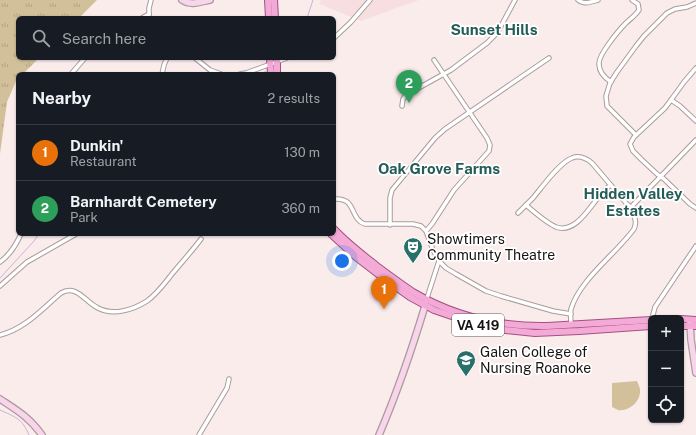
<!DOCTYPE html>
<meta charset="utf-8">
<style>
:root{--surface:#171b24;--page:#242831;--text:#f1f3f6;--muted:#9ea1a6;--line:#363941;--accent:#db2777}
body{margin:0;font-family:"Public Sans",sans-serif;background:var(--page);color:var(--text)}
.controls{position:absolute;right:12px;bottom:12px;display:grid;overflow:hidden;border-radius:6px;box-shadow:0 1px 3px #0004}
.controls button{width:36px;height:36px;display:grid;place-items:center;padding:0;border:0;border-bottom:1px solid var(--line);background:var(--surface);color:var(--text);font:20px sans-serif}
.you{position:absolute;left:342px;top:261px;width:14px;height:14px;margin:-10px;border:3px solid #fff;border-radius:50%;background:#1a73e8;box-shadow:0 0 0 6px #1a73e833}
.badge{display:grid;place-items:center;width:26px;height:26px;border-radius:50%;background:var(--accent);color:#fff;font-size:13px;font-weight:700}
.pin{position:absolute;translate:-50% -33px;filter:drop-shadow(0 1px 2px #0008)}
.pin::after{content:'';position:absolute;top:21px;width:14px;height:12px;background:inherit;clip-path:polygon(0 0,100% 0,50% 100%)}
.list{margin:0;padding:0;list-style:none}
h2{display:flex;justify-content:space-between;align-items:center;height:52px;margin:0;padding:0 16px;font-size:17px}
h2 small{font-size:13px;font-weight:400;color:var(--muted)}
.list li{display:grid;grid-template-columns:26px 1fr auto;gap:12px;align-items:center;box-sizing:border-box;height:56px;padding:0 16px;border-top:1px solid var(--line)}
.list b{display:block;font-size:15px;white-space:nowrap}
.list p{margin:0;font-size:13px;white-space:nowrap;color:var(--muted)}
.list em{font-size:13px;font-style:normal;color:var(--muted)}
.icon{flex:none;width:22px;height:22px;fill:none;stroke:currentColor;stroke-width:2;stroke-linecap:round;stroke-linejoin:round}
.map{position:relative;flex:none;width:696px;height:435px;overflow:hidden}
.search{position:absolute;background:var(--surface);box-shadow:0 1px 3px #0004;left:16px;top:16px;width:320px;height:44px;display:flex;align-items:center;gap:10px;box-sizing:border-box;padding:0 14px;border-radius:6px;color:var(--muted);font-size:15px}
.panel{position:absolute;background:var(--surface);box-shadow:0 1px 3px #0004;left:16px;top:72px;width:320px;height:164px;border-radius:6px}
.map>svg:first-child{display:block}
.built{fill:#f7dfdf}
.grass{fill:url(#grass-tufts)}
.park{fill:#d2c09a}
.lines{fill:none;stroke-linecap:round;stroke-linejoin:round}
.stream{stroke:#ccb0df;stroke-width:1}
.street-casing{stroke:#aa9c9c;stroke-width:5.5}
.secondary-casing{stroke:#aa9c9c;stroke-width:8}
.primary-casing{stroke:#a25180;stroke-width:8}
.street{stroke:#fff;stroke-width:3.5}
.secondary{stroke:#f9d5eb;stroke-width:5.5}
.primary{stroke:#f4aad6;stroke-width:6}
.labels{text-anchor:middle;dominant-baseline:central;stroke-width:3.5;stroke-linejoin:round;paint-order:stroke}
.shield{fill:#fff;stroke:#5d5a5a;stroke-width:1}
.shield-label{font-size:13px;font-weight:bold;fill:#181313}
.poi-label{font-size:14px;fill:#181313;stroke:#fff;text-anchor:start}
.neighbourhood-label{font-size:15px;font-weight:bold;fill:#245d57;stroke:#fff}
</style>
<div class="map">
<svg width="696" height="435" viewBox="0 0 696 435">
<defs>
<pattern id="grass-tufts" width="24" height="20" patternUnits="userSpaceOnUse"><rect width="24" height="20" fill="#d2c09a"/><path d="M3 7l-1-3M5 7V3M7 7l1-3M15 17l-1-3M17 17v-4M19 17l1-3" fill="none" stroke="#b4a484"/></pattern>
</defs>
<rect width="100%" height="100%" fill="#fbecec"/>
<path class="built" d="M321 0H419L361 21 319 4Z"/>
<path class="grass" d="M0 0H97L79 18H18V58H39L23 74H18V79L16 81 7 102 0 154Z"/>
<path class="park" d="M637 381C638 384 640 387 640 390 641 401 629 412 618 410 616 409 614 408 612 407V383Z"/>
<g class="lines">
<g class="stream">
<path d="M307 18 313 0"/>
<path d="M262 74 266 71"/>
<path d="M0 278 34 241 39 234"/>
<path d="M0 410C15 417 22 418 29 435"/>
</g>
<g class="street-casing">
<g id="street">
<path d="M578 0C584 5 591 2 598 0"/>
<path d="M142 18 149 14"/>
<path d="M149 18V8L151 0"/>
<path d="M334 38 351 22 370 0"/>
<path d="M195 58 210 70 221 74"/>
<path d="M696 68 684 82 671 100 665 108 634 137 630 144 633 151 642 160 657 174 664 179 690 204 696 208"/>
<path d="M71 74 85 58"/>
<path d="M162 74 164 65 167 58"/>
<path d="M240 74 246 73 287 58"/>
<path d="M611 82C605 78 599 72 599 64 598 55 619 30 626 23 630 19 635 16 639 10L638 4 632 0"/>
<path d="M671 100 680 106 696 121"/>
<path d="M402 106 403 99 406 95 451 70 487 43 496 34 501 26 515 0"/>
<path d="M636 135 607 106 606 96 610 83 617 72 636 46 644 36 667 13 675 9 687 7 696 3"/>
<path d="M334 199C357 197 349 219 365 224H413L421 226 426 231 433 250 439 261 446 268 456 274 486 291 501 296 553 311 571 314"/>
<path d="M526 205C534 212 547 223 556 227 574 234 588 210 597 199 601 194 606 190 610 185"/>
<path d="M632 208 633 205 696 140"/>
<path d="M518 213C523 208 528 203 533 198 542 187 560 162 572 158 579 155 586 158 592 163L626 203 632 208"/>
<path d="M390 225V198L392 190 435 138 445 129 549 58"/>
<path d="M426 231 432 224 454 190 489 151 490 145 487 138 434 60"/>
<path d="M0 262C10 255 16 245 21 234"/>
<path d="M0 286 27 262 76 234"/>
<path d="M426 301 437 267 439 261"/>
<path d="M652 318 654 311 655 307 696 246"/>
<path d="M572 325H571C571 320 570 314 571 309 580 279 616 254 634 229 638 220 633 217 632 208"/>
<path d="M0 335C25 329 42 309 61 293 77 284 85 302 98 308 113 316 133 310 147 301 157 294 164 284 172 274 182 262 192 251 201 239"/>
<path d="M199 435 227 388 229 379"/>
</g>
</g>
<g class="secondary-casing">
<g id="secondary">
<path d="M182 0C191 6 200 2 210 0"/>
<path d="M690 322 691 340 696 373"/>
<path d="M0 399C18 411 29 417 42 435"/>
<path d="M379 435C397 393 412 349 425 306"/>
</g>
</g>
<g class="primary-casing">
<g id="primary">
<path d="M268 0 269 18"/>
<path d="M274 0 275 18"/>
<path d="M270 58 271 74"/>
<path d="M277 58V74"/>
<path d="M334 229C347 243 363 255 378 267 389 275 401 284 413 292 454 316 500 327 547 326L651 320"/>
<path d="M331 234 356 257 386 280 410 297 434 310 472 323 505 330 535 333 579 331 651 326"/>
<path d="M681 319 696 320"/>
<path d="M681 326H696"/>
</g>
</g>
<use href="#street" class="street"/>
<use href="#secondary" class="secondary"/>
<use href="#primary" class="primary"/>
</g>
<defs>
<g id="theatre-pin" transform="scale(1)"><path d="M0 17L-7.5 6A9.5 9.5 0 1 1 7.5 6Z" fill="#287169" stroke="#fff"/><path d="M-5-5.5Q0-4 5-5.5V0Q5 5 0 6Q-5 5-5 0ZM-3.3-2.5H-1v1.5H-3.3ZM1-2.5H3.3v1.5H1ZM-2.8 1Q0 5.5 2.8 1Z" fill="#fff"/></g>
<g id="university-pin" transform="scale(1)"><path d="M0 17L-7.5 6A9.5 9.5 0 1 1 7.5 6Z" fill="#287169" stroke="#fff"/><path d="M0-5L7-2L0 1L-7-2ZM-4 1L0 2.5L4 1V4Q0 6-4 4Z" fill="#fff"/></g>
</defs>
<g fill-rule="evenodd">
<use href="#theatre-pin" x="413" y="247"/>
<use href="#university-pin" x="466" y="360"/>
</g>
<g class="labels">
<rect class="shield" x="452" y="314" width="52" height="22" rx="3"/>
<g class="shield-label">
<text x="478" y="325">VA 419</text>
</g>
<g class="poi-label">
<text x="427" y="239">Showtimers<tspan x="427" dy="16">Community Theatre</tspan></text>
<text x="480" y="352">Galen College of<tspan x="480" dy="16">Nursing Roanoke</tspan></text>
</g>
<g class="neighbourhood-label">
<text x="494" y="29">Sunset Hills</text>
<text x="439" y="168">Oak Grove Farms</text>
<text x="633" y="193">Hidden Valley<tspan x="633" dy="17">Estates</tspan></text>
</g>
</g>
</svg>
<div class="controls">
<button>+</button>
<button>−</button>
<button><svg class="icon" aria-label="locate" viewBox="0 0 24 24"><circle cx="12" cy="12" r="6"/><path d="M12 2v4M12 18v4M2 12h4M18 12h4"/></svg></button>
</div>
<div class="you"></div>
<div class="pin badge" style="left:384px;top:309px;background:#e8710a">1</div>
<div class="pin badge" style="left:409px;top:103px;background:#2e9e5b">2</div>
<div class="search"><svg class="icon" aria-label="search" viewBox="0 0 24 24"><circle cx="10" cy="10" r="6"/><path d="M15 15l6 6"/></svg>Search here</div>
<section class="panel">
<h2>Nearby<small>2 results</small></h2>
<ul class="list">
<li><span class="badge" style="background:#e8710a">1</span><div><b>Dunkin'</b><p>Restaurant</p></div><em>130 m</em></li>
<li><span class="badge" style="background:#2e9e5b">2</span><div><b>Barnhardt Cemetery</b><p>Park</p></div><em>360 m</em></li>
</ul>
</section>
</div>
